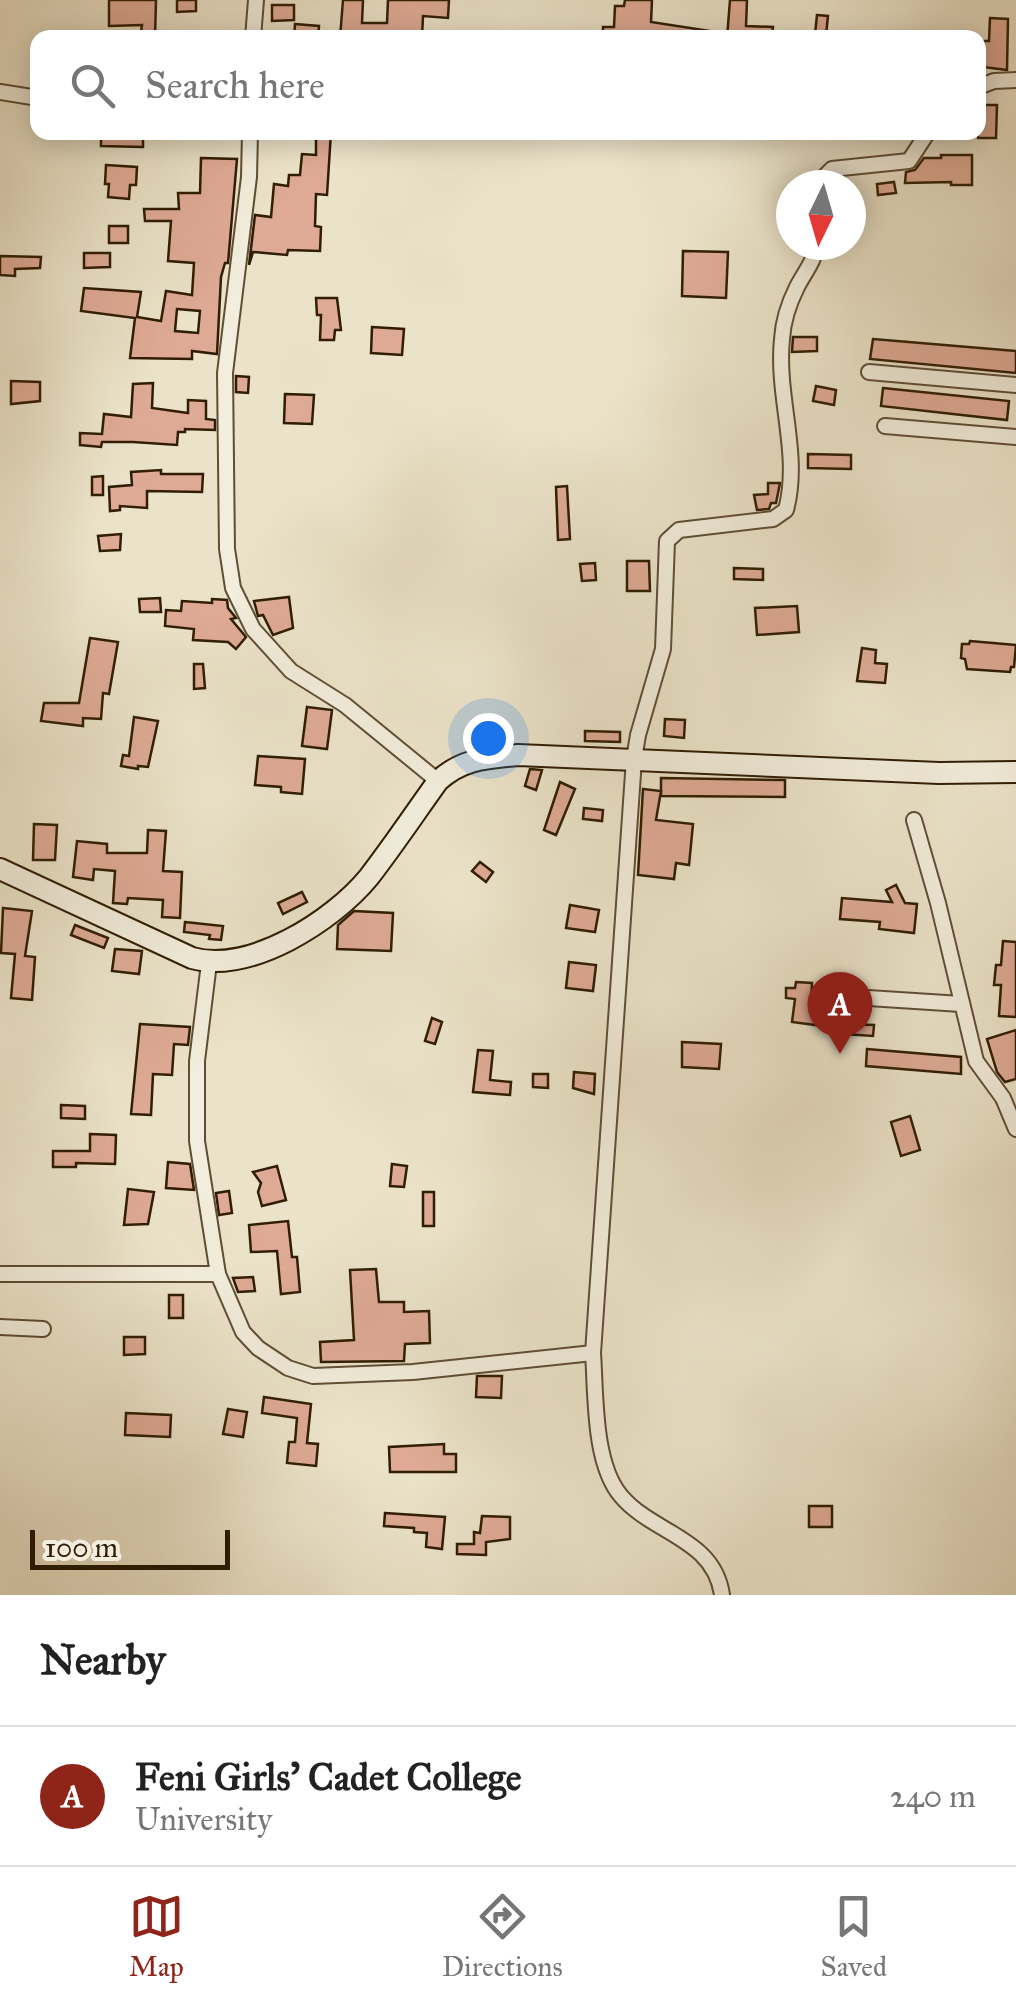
<!DOCTYPE html>
<style>
:root{--surface:#fff;--page:#f2f2f2;--text:#222;--muted:#767676;--line:#e0e0e0;--accent:#8f2418}
body{margin:0;font-family:"IM FELL Great Primer",serif;background:var(--page);color:var(--text)}
.compass{position:absolute;left:776px;top:170px;width:90px;height:90px;border-radius:50%;background:var(--surface);box-shadow:0 5px 25px #0003;rotate:185deg}
.scale{position:absolute;left:30px;bottom:25px;width:200px;box-sizing:border-box;padding-left:10px;border:5px solid #301d03;border-top:0;font-size:28px;line-height:35px;white-space:nowrap;color:#301d03;-webkit-text-stroke:8px #f2eddc;paint-order:stroke}
.you{position:absolute;left:488px;top:738px;width:35px;height:35px;margin:-25px;border:8px solid #fff;border-radius:50%;background:#1a73e8;box-shadow:0 0 0 15px #1a73e833}
.badge{display:grid;place-items:center;width:65px;height:65px;border-radius:50%;background:var(--accent);color:#fff;font-size:32px;font-weight:700}
.pin{position:absolute;translate:-50% -82px;filter:drop-shadow(0 2px 5px #0008)}
.pin::after{content:'';position:absolute;top:52px;width:35px;height:30px;background:inherit;clip-path:polygon(0 0,100% 0,50% 100%)}
.list{margin:0;padding:0;list-style:none}
h2{display:flex;justify-content:space-between;align-items:center;height:130px;margin:0;padding:0 40px;font-size:42px}
h2 small{font-size:32px;font-weight:400;color:var(--muted)}
.list li{display:grid;grid-template-columns:65px 1fr auto;gap:30px;align-items:center;box-sizing:border-box;height:140px;padding:0 40px;border-top:2px solid var(--line)}
.list b{display:block;font-size:38px;white-space:nowrap}
.list p{margin:0;font-size:32px;white-space:nowrap;color:var(--muted)}
.list em{font-size:32px;font-style:normal;color:var(--muted)}
.icon{flex:none;width:55px;height:55px;fill:none;stroke:currentColor;stroke-width:2;stroke-linecap:round;stroke-linejoin:round}
.map{position:relative;flex:none;width:1016px;height:1595px;overflow:hidden}
.search{position:absolute;background:var(--surface);box-shadow:0 5px 25px #0003;left:30px;right:30px;top:30px;height:110px;display:flex;align-items:center;gap:25px;box-sizing:border-box;padding:0 35px;border-radius:20px;color:var(--muted);font-size:38px}
.sheet{height:270px;background:var(--surface)}
nav{display:flex;justify-content:space-around;align-items:center;box-sizing:border-box;height:140px;border-top:2px solid var(--line);background:var(--surface);font-size:28px;color:var(--muted)}
nav a{display:grid;justify-items:center;gap:5px}
nav .on{color:var(--accent)}
.map>svg:first-child{display:block}
.building{fill:#deaa95;stroke:#301d03;stroke-width:2.5;fill-rule:evenodd}
.lines{fill:none;stroke-linecap:round;stroke-linejoin:round}
.minor-casing{stroke:#5f4e34;stroke-width:18}
.secondary-casing{stroke:#301d03;stroke-width:24}
.minor{stroke:#f2eddc;stroke-width:14}
.secondary{stroke:#f2eddc;stroke-width:20}
</style>
<div class="map">
<svg width="1016" height="1595" viewBox="0 0 1016 1595">
<rect width="100%" height="100%" fill="#ebe3c9"/>
<filter id="stains"><feTurbulence type="fractalNoise" baseFrequency=".002" numOctaves="4"/><feColorMatrix values="0 0 0 0 .2 0 0 0 0 .09 0 0 0 0 .02 0 0 0 .5 -.17"/></filter>
<radialGradient id="worn" r=".72"><stop offset=".6" stop-color="#630" stop-opacity="0"/><stop offset="1" stop-color="#630" stop-opacity=".3"/></radialGradient>
<g class="building">
<path d="M109 0H156L155 38H140L142 25 109 26Z"/>
<path d="M177 0H196V11L177 12Z"/>
<path d="M343 0H363L362 23H387L388 0H449L448 18 423 16 422 38H340Z"/>
<path d="M625 0H652L651 22 710 31 709 38H603V27H614L615 6H624Z"/>
<path d="M730 0H747L746 26 773 27 772 38H727Z"/>
<path d="M272 5H294V20L272 21Z"/>
<path d="M817 15 828 16 826 35 815 34Z"/>
<path d="M990 18 1008 19 1007 70 983 67 984 41H989Z"/>
<path d="M295 24 319 26 318 38H294Z"/>
<path d="M978 105H997L996 138H978Z"/>
<path d="M101 132H143V147L101 146Z"/>
<path d="M316 132H331L327 195 316 194 315 226 321 227 320 251 288 250 287 255 253 252 249 265 255 215 271 217 274 184 288 186 289 175H300L302 154 316 155Z"/>
<path d="M941 155H972V185H951V182L905 183 906 172 915 170 924 158H941Z"/>
<path d="M201 158 237 159 228 263H225L221 277 217 354 192 351V359L130 358 135 318 81 311 84 288 141 292 137 317 161 321 166 291 192 295 194 263 168 261 171 221H145L144 209H179L178 193H200ZM177 309 200 311 198 333 175 331Z"/>
<path d="M106 165 137 167 136 185H130L129 199 108 197 109 184H105Z"/>
<path d="M894 182 896 193 878 195 877 184Z"/>
<rect x="109" y="226" width="19" height="17"/>
<path d="M683 251 728 252 726 298 682 296Z"/>
<path d="M84 253H110V267L84 268Z"/>
<path d="M0 256 41 257 40 268 15 269V276L0 275Z"/>
<path d="M316 298H337L341 330H335L334 340H320L321 315H317Z"/>
<path d="M372 327 404 329 402 355 371 353Z"/>
<path d="M793 337H817V351L792 352Z"/>
<path d="M873 339 1016 351V373L870 359Z"/>
<path d="M236 376 249 377 248 393 236 392Z"/>
<path d="M11 381 40 382V401L11 404Z"/>
<path d="M153 383 152 408 188 413V400L206 401V419L215 420V430L185 429V432H178L177 445 133 442H102L101 447 80 445V433L102 434 104 414 131 417 133 384Z"/>
<path d="M816 386 836 390 834 405 813 401Z"/>
<path d="M883 388 1009 401 1007 420 881 406Z"/>
<path d="M285 394 314 395 312 424 284 423Z"/>
<path d="M808 454 851 455V469L808 468Z"/>
<path d="M161 470V474H203L202 492 147 491V508L120 506V510L110 511 109 487 132 485 131 472Z"/>
<path d="M103 476V495H92V477Z"/>
<path d="M768 483H780L776 503H771L769 509 757 510 754 495 768 494Z"/>
<path d="M567 486 570 539 558 540 556 487Z"/>
<path d="M121 534 120 550 100 551 98 536Z"/>
<path d="M627 561H649L650 591H627Z"/>
<path d="M595 563 596 580 582 581 580 564Z"/>
<path d="M734 568 763 569V580L734 579Z"/>
<path d="M289 597 293 628 273 635 263 615 258 616 254 601Z"/>
<path d="M160 598 161 612H140L139 599Z"/>
<path d="M212 599 227 600 228 608 236 618 231 619 246 637 236 649 228 642 193 640 194 629 165 626 166 610 181 611 182 601 212 603Z"/>
<path d="M797 606 799 632 757 635 755 608Z"/>
<path d="M90 638 118 642 109 694 103 693 101 719 83 718V726L41 721 44 703H79Z"/>
<path d="M970 641 1016 645 1014 667H1011L1010 672 967 669 965 659 961 658 962 644H969Z"/>
<path d="M862 648 876 650 875 663 887 664 885 683 857 681Z"/>
<path d="M194 664H203L205 688 194 689Z"/>
<path d="M307 707 332 710 327 749 302 746Z"/>
<path d="M134 717 158 721 148 767 138 766V769L121 766 123 755 129 756Z"/>
<path d="M665 719 685 720 684 738 664 736Z"/>
<path d="M585 731 620 732V742L585 741Z"/>
<path d="M258 756 305 759 302 794 281 792V787L255 785Z"/>
<path d="M530 769 542 770 536 790 525 786Z"/>
<path d="M661 778 785 780V797L661 796Z"/>
<path d="M560 782 575 789 556 835 544 830Z"/>
<path d="M643 789 661 791 656 820 693 824 689 865 676 863 674 879 638 875Z"/>
<path d="M584 808 603 810 602 821 583 819Z"/>
<path d="M34 824 57 825 55 860H33Z"/>
<path d="M148 830 166 831 163 871 182 872 180 918 162 917 163 900 128 898 127 904 113 903 115 871 94 869 93 880 73 877 77 841 107 844V853H147Z"/>
<path d="M480 862 493 872 486 882 472 871Z"/>
<path d="M896 885 905 903 917 904 914 933 879 929 880 922 840 919 842 898 892 902 886 890Z"/>
<path d="M302 892 307 902 283 914 278 903Z"/>
<path d="M570 905 599 910 595 932 566 928Z"/>
<path d="M3 908 32 911 25 956 35 957 32 1000 11 998 15 954 1 953Z"/>
<path d="M354 911 393 913 391 951 337 949 338 925Z"/>
<path d="M185 922 223 926 221 940 209 939 210 935 184 932Z"/>
<path d="M75 925 108 938 104 948 71 935Z"/>
<path d="M1003 941 1016 942V1017L999 1016 1001 985H994L996 965H1001Z"/>
<path d="M115 949 142 951 139 974 112 971Z"/>
<path d="M569 962 596 965 593 991 566 988Z"/>
<path d="M796 982 812 983 811 1013 824 1015 823 1026 792 1022 795 999 786 998V988H795Z"/>
<path d="M432 1018 442 1022 435 1044 425 1041Z"/>
<path d="M140 1024 190 1027 188 1045 174 1044 172 1075 153 1074 151 1115 131 1114Z"/>
<path d="M845 1024 874 1025 873 1036 844 1034Z"/>
<path d="M1016 1030V1079L1005 1082 997 1072 987 1039Z"/>
<path d="M682 1042 721 1044 719 1069 682 1067Z"/>
<path d="M867 1049 961 1057V1074L866 1066Z"/>
<path d="M478 1050 493 1051 490 1080 511 1082 510 1095 473 1092Z"/>
<path d="M574 1072 595 1074 594 1094 573 1088Z"/>
<path d="M533 1074H548V1088L533 1087Z"/>
<path d="M61 1105 85 1106V1119L61 1118Z"/>
<path d="M910 1116 920 1150 901 1156 891 1122Z"/>
<path d="M90 1134 116 1135 115 1164 76 1163V1167H53V1151H90Z"/>
<path d="M168 1162 190 1164 194 1190 166 1188Z"/>
<path d="M392 1164 407 1166 404 1187 390 1186Z"/>
<path d="M277 1166 286 1200 262 1206 258 1192 261 1183 253 1172Z"/>
<path d="M128 1189 154 1192 148 1224 124 1225Z"/>
<path d="M229 1191 232 1213 219 1215 216 1193Z"/>
<rect x="423" y="1192" width="11" height="34"/>
<path d="M288 1221 292 1257H297L300 1292 281 1294 277 1251 251 1252 249 1225Z"/>
<path d="M376 1269 379 1302H404V1312L429 1311 430 1343 405 1344 404 1361 321 1362 320 1342 354 1340 350 1270Z"/>
<path d="M253 1277 255 1291 238 1292 233 1278Z"/>
<rect x="169" y="1295" width="14" height="23"/>
<path d="M124 1337H145V1354L124 1355Z"/>
<path d="M477 1376H502L501 1398 476 1397Z"/>
<path d="M264 1397 311 1404 307 1443 318 1444 316 1466 287 1463 289 1442H295L297 1418 262 1413Z"/>
<path d="M228 1409 247 1412 243 1437 223 1434Z"/>
<path d="M126 1413 171 1415 170 1437 125 1435Z"/>
<path d="M444 1444V1454H456V1472H390L389 1447Z"/>
<rect x="809" y="1506" width="23" height="21"/>
<path d="M385 1513 445 1517 442 1549 426 1547 427 1533 414 1532V1528L384 1526Z"/>
<path d="M482 1516 510 1517V1539L486 1542V1555L457 1554V1544H474V1532L480 1533Z"/>
</g>
<g class="lines">
<g class="minor-casing">
<g id="minor">
<path d="M253 38 256 0"/>
<path d="M978 87 994 81 1016 80"/>
<path d="M0 92 38 98"/>
<path d="M250 132 249 177 225 373 227 549 233 588 253 629 291 671 345 705 438 781"/>
<path d="M816 185 832 169 909 161 928 132"/>
<path d="M869 372 1016 385"/>
<path d="M885 426 1016 437"/>
<path d="M914 820 938 903 976 1061 1003 1098 1016 1129"/>
<path d="M209 963 197 1061V1141L218 1274 243 1332 258 1348 288 1368 313 1376 413 1372 593 1353"/>
<path d="M822 995 961 1004"/>
<path d="M0 1274H218"/>
<path d="M0 1327 43 1329"/>
<path d="M722 1595C714 1538 653 1534 621 1496 593 1463 596 1394 593 1353L634 759 638 735 663 649 667 541 679 530 773 519 786 510C801 454 776 397 782 339 783 322 789 303 797 287 804 273 815 261 816 245"/>
</g>
</g>
<g class="secondary-casing">
<path id="secondary" d="M0 869 192 958C250 974 333 921 369 877 393 846 415 813 438 781 462 759 486 758 518 755L939 773 1016 772"/>
</g>
<use href="#minor" class="minor"/>
<use href="#secondary" class="secondary"/>
</g>
<rect width="100%" height="100%" filter="url(#stains)"/>
<rect width="100%" height="100%" fill="url(#worn)"/>
</svg>
<svg class="compass" viewBox="-18 -18 36 36"><path d="M0-13l5 13h-10z" fill="#e53935"/><path d="M0 13l5-13h-10z" fill="#767676"/></svg>
<div class="scale">100 m</div>
<div class="you"></div>
<div class="pin badge" style="left:840px;top:1054px">A</div>
<div class="search"><svg class="icon" aria-label="search" viewBox="0 0 24 24"><circle cx="10" cy="10" r="6"/><path d="M15 15l6 6"/></svg>Search here</div>
</div>
<section class="sheet">
<h2>Nearby<small></small></h2>
<ul class="list">
<li><span class="badge">A</span><div><b>Feni Girls' Cadet College</b><p>University</p></div><em>240 m</em></li>
</ul>
</section>
<nav>
<a class="on"><svg class="icon" aria-label="map" viewBox="0 0 24 24"><path d="M3 6l6-2 6 2 6-2v14l-6 2-6-2-6 2zM9 4v14M15 6v14"/></svg>Map</a>
<a><svg class="icon" aria-label="directions" viewBox="0 0 24 24"><path d="M12 3l9 9-9 9-9-9zM9 14v-3h6M13 9l2 2-2 2"/></svg>Directions</a>
<a><svg class="icon" aria-label="saved" viewBox="0 0 24 24"><path d="M7 4h10v16l-5-4-5 4z"/></svg>Saved</a>
</nav>
